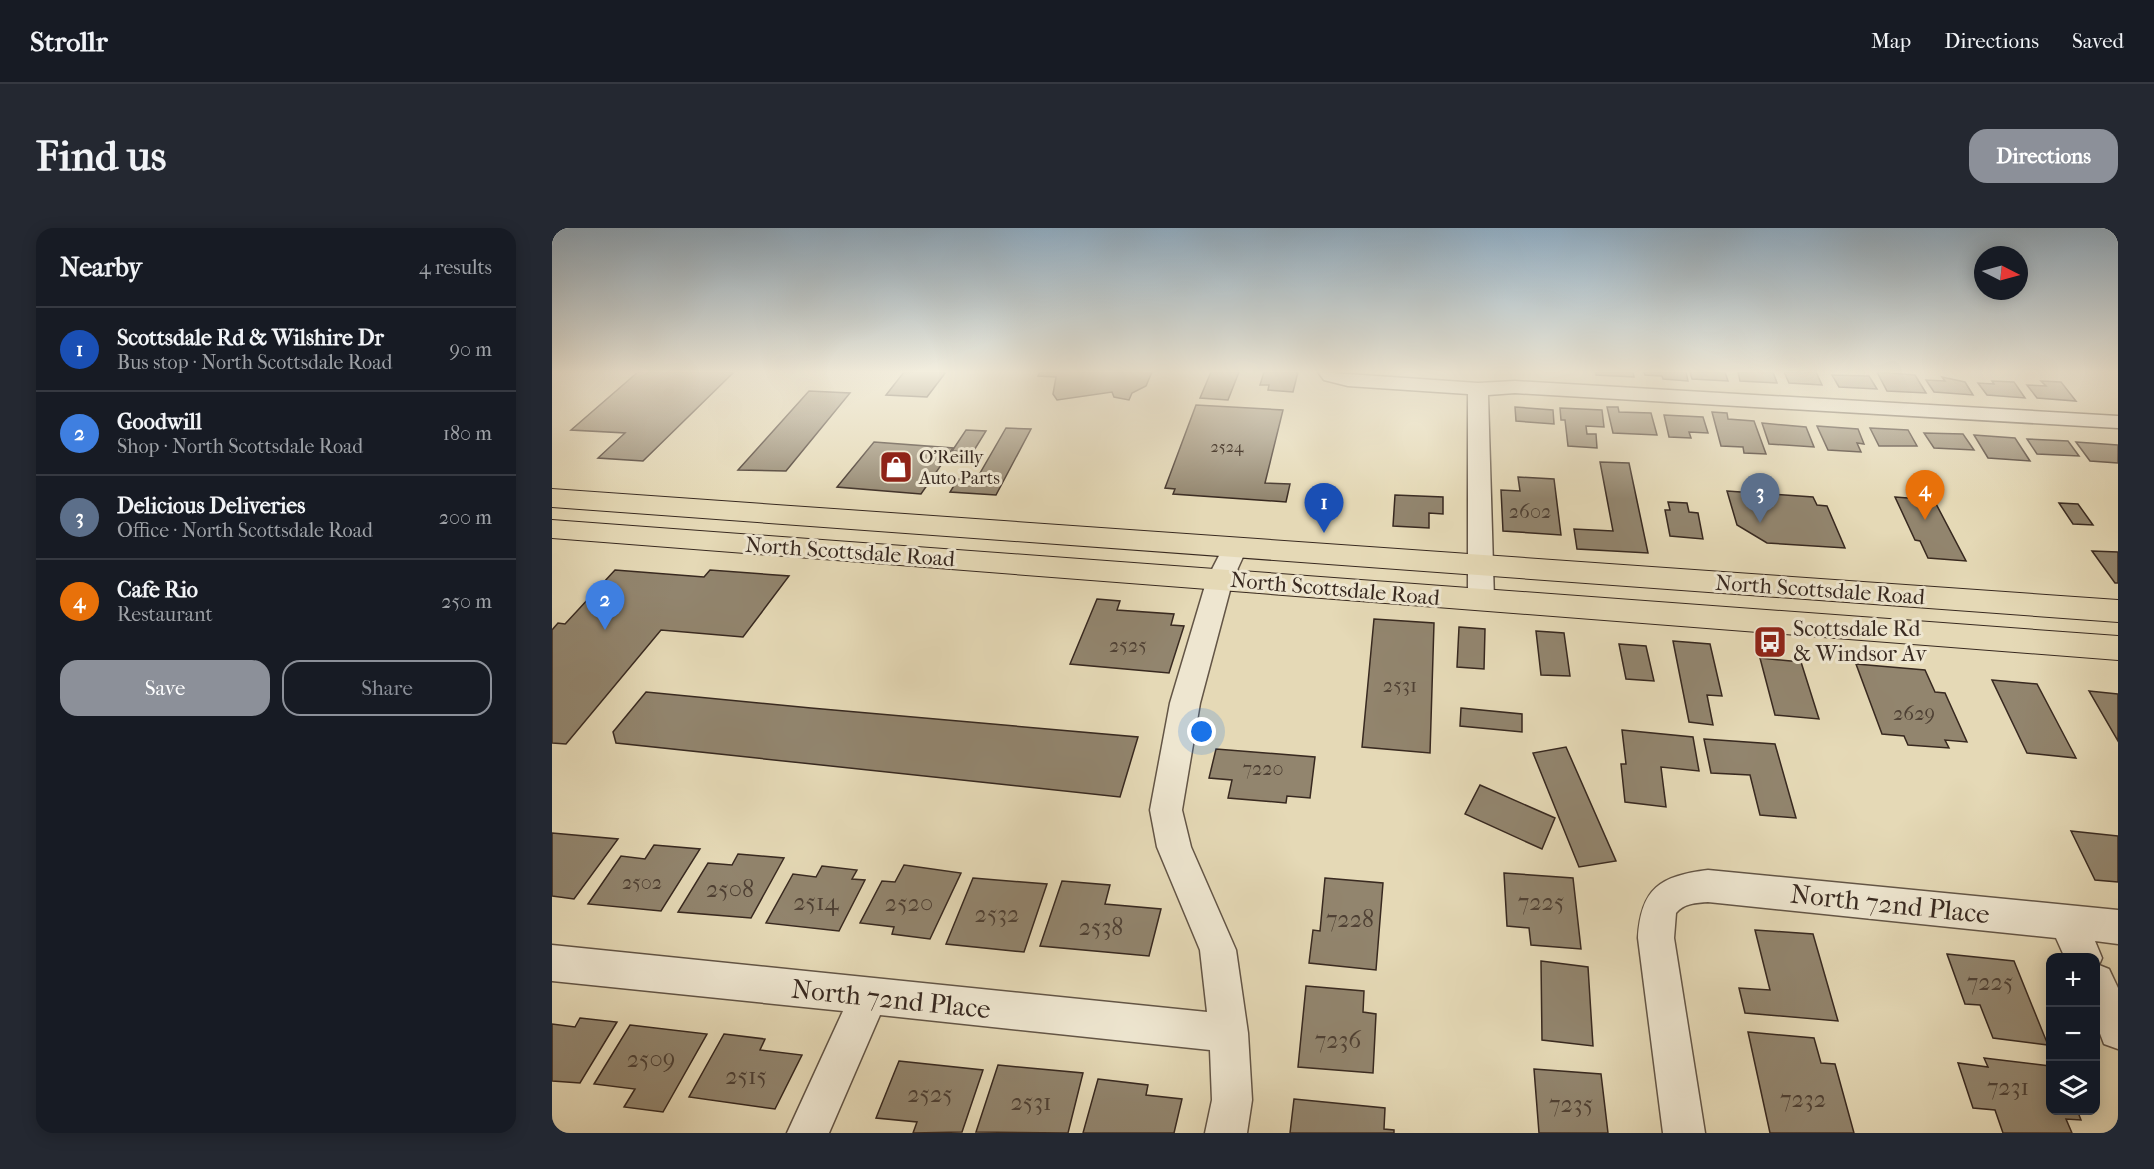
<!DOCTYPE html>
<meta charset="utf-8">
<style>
:root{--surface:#171b24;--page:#242831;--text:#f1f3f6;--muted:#9ea1a6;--line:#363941;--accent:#8c9099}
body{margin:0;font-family:"IM FELL French Canon",serif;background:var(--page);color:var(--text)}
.controls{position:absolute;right:18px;bottom:18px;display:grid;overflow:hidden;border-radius:12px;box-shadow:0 3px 15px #0003}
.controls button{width:54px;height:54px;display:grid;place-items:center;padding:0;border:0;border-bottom:2px solid var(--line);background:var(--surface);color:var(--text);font:30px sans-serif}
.compass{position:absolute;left:1422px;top:18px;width:54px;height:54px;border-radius:50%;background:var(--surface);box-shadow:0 3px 15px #0003;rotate:96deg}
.you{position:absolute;left:650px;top:504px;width:21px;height:21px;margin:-15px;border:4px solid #fff;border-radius:50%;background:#1a73e8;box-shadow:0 0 0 9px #1a73e833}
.badge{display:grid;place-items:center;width:39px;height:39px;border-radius:50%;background:var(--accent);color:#fff;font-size:20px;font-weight:700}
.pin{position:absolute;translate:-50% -50px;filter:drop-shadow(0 2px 3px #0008)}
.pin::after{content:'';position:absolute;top:32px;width:21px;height:18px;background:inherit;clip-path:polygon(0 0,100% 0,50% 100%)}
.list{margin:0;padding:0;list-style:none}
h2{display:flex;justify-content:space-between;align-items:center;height:78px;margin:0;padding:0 24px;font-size:26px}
h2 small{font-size:20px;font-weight:400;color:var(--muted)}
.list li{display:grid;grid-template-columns:39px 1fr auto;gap:18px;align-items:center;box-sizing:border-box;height:84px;padding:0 24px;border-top:2px solid var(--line)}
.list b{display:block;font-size:22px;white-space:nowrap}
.list p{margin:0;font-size:20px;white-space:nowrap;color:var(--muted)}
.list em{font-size:20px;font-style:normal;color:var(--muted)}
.actions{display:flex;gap:12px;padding:18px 24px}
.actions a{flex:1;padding:14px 0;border:2px solid var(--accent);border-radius:18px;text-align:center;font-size:21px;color:var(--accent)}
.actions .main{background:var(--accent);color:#fff}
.icon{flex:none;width:33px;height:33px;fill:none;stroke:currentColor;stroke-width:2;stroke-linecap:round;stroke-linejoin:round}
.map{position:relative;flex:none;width:1566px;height:905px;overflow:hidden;border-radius:18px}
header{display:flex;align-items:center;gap:36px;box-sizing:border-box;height:84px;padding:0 30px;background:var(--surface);border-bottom:2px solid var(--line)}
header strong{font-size:28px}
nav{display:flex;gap:33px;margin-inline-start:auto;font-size:21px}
.intro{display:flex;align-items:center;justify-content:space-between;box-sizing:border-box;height:144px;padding:0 36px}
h1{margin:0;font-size:42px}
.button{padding:15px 27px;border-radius:18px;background:var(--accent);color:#fff;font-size:21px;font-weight:700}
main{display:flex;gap:36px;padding:0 36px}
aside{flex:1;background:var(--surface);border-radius:18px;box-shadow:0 3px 15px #0003}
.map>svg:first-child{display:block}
.building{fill:#92856e;stroke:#382920;stroke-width:1.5}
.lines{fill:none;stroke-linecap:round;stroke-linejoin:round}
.street-casing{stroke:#635546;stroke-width:3}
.primary-casing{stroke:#382920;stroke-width:2}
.street{fill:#eee6d0;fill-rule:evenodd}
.primary{fill:#e5d9b6;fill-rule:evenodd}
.labels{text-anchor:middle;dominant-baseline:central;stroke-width:6;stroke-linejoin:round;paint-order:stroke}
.far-number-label{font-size:16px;fill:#4e4034}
.far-poi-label{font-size:18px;fill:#382920;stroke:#eee6d0;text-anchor:start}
.number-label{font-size:20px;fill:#4e4034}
.street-label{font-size:22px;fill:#382920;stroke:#eee6d0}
.poi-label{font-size:22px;fill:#382920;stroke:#eee6d0;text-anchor:start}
.near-number-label{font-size:24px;fill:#4e4034}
.near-street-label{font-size:27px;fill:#382920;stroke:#eee6d0}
</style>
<header>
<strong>Strollr</strong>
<nav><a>Map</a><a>Directions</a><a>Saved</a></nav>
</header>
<div class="intro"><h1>Find us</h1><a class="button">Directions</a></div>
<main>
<aside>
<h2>Nearby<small>4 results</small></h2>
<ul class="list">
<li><span class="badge" style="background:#1a4fb4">1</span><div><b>Scottsdale Rd &amp; Wilshire Dr</b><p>Bus stop · North Scottsdale Road</p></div><em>90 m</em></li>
<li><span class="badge" style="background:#3f7fe0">2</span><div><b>Goodwill</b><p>Shop · North Scottsdale Road</p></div><em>180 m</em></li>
<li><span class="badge" style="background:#5c6f8a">3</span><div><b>Delicious Deliveries</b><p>Office · North Scottsdale Road</p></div><em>200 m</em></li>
<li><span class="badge" style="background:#e8710a">4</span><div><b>Cafe Rio</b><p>Restaurant</p></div><em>250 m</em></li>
</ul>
<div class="actions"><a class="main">Save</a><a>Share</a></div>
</aside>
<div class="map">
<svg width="1566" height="905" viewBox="0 0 1566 905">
<rect width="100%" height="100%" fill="#e5d9b6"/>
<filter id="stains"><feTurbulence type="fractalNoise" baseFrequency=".00333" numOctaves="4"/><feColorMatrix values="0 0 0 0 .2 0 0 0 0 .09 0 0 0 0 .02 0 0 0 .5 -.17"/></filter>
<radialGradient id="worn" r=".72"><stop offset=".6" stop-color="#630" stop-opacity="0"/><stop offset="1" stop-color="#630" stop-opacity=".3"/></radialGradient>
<g class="building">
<path d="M86 144H182L91 233 46 230 73 205 19 202Z"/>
<path d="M352 144H394L375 169 334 167Z"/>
<path d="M488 144H600L594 158 580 165 577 172 562 169 560 164 505 172 501 166 504 149 486 148Z"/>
<path d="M659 144H687L676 172 648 170Z"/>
<path d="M712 144H746L741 164 716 162 717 157H708Z"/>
<path d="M1044 144H1081L1082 149 1044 147Z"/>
<path d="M1092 144H1134L1136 153 1111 151 1110 148 1093 147Z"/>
<path d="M1138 144H1173L1176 153 1140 151Z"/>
<path d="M1186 144H1221L1225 155 1188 153Z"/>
<path d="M1232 144H1264L1270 157 1237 155Z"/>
<path d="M1325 144 1363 147 1374 165 1335 163Z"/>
<path d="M1280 147 1317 148 1325 161 1287 159Z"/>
<path d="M1390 149 1413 154 1421 167 1382 164 1374 152 1393 153Z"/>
<path d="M1440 153 1462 154 1473 170 1435 167 1426 155 1442 156Z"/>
<path d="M1489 153 1509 154 1524 173 1485 170 1475 157 1494 158Z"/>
<path d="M257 163 298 165 234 243 186 242Z"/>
<path d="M644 177 731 182 713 255 738 256 734 274 621 266 623 261 613 260Z"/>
<path d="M963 179 1001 182 1002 196 964 193Z"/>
<path d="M1055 179H1066L1067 184 1099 185 1105 207 1061 205Z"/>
<path d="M1008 180 1050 182 1052 199 1034 198 1035 206H1044L1045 220 1016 218 1013 192H1009Z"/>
<path d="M1160 184 1175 185 1176 191 1202 193 1214 226 1192 225 1191 219 1169 218Z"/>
<path d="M1112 187 1151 189 1156 205 1137 204 1139 210 1117 209Z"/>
<path d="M1210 195 1254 199 1262 219 1217 216Z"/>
<path d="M1265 198 1306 201 1312 216 1305 215 1309 224 1276 222Z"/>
<path d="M454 200 479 201 444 267 398 264 406 251 424 252Z"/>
<path d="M1318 200 1356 202 1365 218H1327Z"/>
<path d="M414 202 434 203 421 224 400 223Z"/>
<path d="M1372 205 1411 206 1422 222 1382 220Z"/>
<path d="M1422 207 1463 210 1478 233 1436 230Z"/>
<path d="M1475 211 1516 213 1527 228 1485 226Z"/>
<path d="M322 214 401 220 369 266 285 259Z"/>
<path d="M1524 214 1566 217V235L1538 233Z"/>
<path d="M1048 234 1077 235 1096 325 1025 321 1022 301 1061 303Z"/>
<path d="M966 249 1002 251 1009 307 951 303 949 262 968 263Z"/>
<path d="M1175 263 1261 269 1265 277 1275 278 1293 320 1215 315 1185 297Z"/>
<path d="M843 267 891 269V286L877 285V300L841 298Z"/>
<path d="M1343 269 1382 272 1414 333 1376 330 1368 313 1363 312Z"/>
<path d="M1116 274 1135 275 1137 284 1146 285 1151 311 1118 308 1113 282H1118Z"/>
<path d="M1507 275 1526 276 1541 297 1521 296Z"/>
<path d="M1540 323 1566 324V355H1563Z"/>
<path d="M63 342 152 349 158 342 237 348 191 409 109 402 14 516 0 515V402L6 395 13 396Z"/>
<path d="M545 371 568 373 565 382 622 386 619 397 632 398 617 445 518 436Z"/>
<path d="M822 391 882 395 878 525 810 519Z"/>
<path d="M907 399 933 401 932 441 905 439Z"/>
<path d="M984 403 1012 405 1018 448 989 447Z"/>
<path d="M1121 413 1158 416 1170 468 1155 467 1161 497 1137 494Z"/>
<path d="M1067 416 1094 418 1102 453 1074 451Z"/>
<path d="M1208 430 1249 434 1267 491 1223 487Z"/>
<path d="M1304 436 1373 442 1383 464 1393 465 1415 514 1393 512 1397 520 1356 517 1352 508 1330 506Z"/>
<path d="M1440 452 1485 456 1524 530 1475 525Z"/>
<path d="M1537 463 1566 466V513Z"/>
<path d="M94 464 259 480 586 509 568 569 64 515 61 504Z"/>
<path d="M909 480 970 486V504L908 498Z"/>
<path d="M1070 502 1141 509 1147 543 1109 539 1114 579 1073 574 1069 536H1074Z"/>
<path d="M1152 511 1223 516 1244 590 1208 587 1198 547 1159 545Z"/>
<path d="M1014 519 1064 633 1027 639 981 525Z"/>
<path d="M664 521 763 529 758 570 735 568 734 575 676 570 680 552 657 550Z"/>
<path d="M928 557 1003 590 990 621 913 586Z"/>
<path d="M1519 603 1566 608V654L1543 652Z"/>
<path d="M0 605 66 611 22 671 0 668Z"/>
<path d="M102 617 148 621 109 683 36 676 69 628 93 631Z"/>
<path d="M186 626 232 630 199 690 126 684 156 635 180 637Z"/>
<path d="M352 637 409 645 378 711 340 706 342 699 308 695 330 653 343 654Z"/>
<path d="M270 638 305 642 300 651 313 652 287 703 214 695 241 646 264 649Z"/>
<path d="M952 645 1021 650 1029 721 979 717 977 700 955 698Z"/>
<path d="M421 650 495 656 472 724 394 716Z"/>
<path d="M773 650 831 655 824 742 757 735 761 702 768 703Z"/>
<path d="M510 653 558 657 553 676 609 681 597 728 488 718Z"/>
<path d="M1203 702 1261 706 1286 793 1193 785 1187 760 1218 762Z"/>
<path d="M1395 726 1462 733 1496 817 1441 810 1428 777 1413 776Z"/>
<path d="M989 733 1036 739 1041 818 990 812Z"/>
<path d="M754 758 812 763 811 784 824 786 821 845 746 839Z"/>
<path d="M28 790 65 794 28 855 0 853V796L23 799Z"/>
<path d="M78 797 155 806 111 884 72 879 83 861 42 856Z"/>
<path d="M1196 804 1262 810 1269 835 1283 836 1302 905H1218Z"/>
<path d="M172 806 213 811 208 822 250 827 223 881 137 869Z"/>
<path d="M1432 830 1498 838V882H1525L1529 892 1514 891 1520 905H1451L1443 882 1421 880 1406 835 1436 839Z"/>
<path d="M347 833 431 842 410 904 361 905 365 894 324 890Z"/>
<path d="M446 837 531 845 516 905 424 904Z"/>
<path d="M982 841 1049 846 1056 905H987Z"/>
<path d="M546 851 596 857 594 867 630 871 622 905H531Z"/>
<path d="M742 871 833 880 832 901 842 902V905H738Z"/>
</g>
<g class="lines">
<g class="street-casing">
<g id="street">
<path d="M766 144 926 155 963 153 1566 188V200L963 165 936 167 942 372 938 379 929 381 920 379 916 372V166L796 158 772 152Z"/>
<path d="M683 312 692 314 695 320 681 351 648 475 630 582 639 619 684 722 696 805 700 872 695 905H653L660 872 658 822 328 787 277 905H235L291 783 0 753V717L655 784 648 722 605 619 598 582 618 475 655 351 674 314Z"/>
<path d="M1156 642 1566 682V716L1543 713 1550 730 1547 737 1557 741 1566 760V821L1552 816 1544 795V730H1513L1504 710 1156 674C1144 675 1132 675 1124 685L1122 710 1153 905H1111L1086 710C1089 660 1108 648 1156 642Z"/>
</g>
</g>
<g class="primary-casing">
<g id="primary">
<path d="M0 261 1566 372V394L0 279Z"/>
<path d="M0 292 1566 408V432L0 310Z"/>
</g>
</g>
<use href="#street" class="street"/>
<use href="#primary" class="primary"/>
</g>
<linearGradient id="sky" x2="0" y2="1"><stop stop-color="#8fabc0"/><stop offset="0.53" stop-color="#f3eede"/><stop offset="1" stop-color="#f3eede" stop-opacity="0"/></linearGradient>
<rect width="1566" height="271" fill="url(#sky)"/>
<defs>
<g id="shop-square" transform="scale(1.725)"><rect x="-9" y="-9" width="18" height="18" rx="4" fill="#8f2418" stroke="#eee6d0"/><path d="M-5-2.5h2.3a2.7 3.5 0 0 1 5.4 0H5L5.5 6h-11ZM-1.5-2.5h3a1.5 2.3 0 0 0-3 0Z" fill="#fff"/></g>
<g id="bus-square" transform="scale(1.725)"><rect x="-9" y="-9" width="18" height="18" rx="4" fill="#8f2418" stroke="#eee6d0"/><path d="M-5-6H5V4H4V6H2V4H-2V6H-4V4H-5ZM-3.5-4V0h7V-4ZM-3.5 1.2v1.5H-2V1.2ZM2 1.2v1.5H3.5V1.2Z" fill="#fff"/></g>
</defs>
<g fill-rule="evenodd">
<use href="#shop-square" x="344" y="239"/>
<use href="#bus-square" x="1218" y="414"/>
</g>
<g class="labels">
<g class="far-number-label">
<text x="675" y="218">2524</text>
</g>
<g class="far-poi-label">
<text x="367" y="229">O'Reilly<tspan x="367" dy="21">Auto Parts</tspan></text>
</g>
<g class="number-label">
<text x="978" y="283">2602</text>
<text x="576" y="417">2525</text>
<text x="848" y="457">2531</text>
<text x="1362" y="485">2629</text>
<text x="711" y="540">7220</text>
<text x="90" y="654">2502</text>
</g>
<g class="street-label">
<text transform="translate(298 324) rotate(4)">North Scottsdale Road</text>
<text transform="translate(783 361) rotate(5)">North Scottsdale Road</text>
<text transform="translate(1268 362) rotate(4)">North Scottsdale Road</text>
</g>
<g class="poi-label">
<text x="1241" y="401">Scottsdale Rd<tspan x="1241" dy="25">&amp; Windsor Av</tspan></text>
</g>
<g class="near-number-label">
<text x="178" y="661">2508</text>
<text x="264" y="674">2514</text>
<text x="989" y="674">7225</text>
<text x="357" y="675">2520</text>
<text x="445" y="686">2532</text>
<text x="798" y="691">7228</text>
<text x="549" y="699">2538</text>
<text x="1438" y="754">7225</text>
<text x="786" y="812">7236</text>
<text x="99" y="831">2509</text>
<text x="194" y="848">2515</text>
<text x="1456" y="859">7231</text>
<text x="378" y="866">2525</text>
<text x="1251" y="871">7232</text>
<text x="479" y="874">2531</text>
<text x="1019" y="876">7235</text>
</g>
<g class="near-street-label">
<text transform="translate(1338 676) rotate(6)">North 72nd Place</text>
<text transform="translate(339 771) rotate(6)">North 72nd Place</text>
</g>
</g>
<rect width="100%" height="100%" filter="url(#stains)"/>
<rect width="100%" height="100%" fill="url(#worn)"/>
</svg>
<div class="controls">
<button>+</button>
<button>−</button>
<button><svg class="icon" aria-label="layers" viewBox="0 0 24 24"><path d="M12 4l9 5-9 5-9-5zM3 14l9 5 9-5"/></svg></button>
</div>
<svg class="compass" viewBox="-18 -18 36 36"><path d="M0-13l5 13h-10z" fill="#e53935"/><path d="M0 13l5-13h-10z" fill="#9ea1a6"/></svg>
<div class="you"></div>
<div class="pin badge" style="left:772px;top:305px;background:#1a4fb4">1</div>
<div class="pin badge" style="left:53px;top:402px;background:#3f7fe0">2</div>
<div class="pin badge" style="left:1208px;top:295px;background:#5c6f8a">3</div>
<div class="pin badge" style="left:1373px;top:292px;background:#e8710a">4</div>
</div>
</main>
